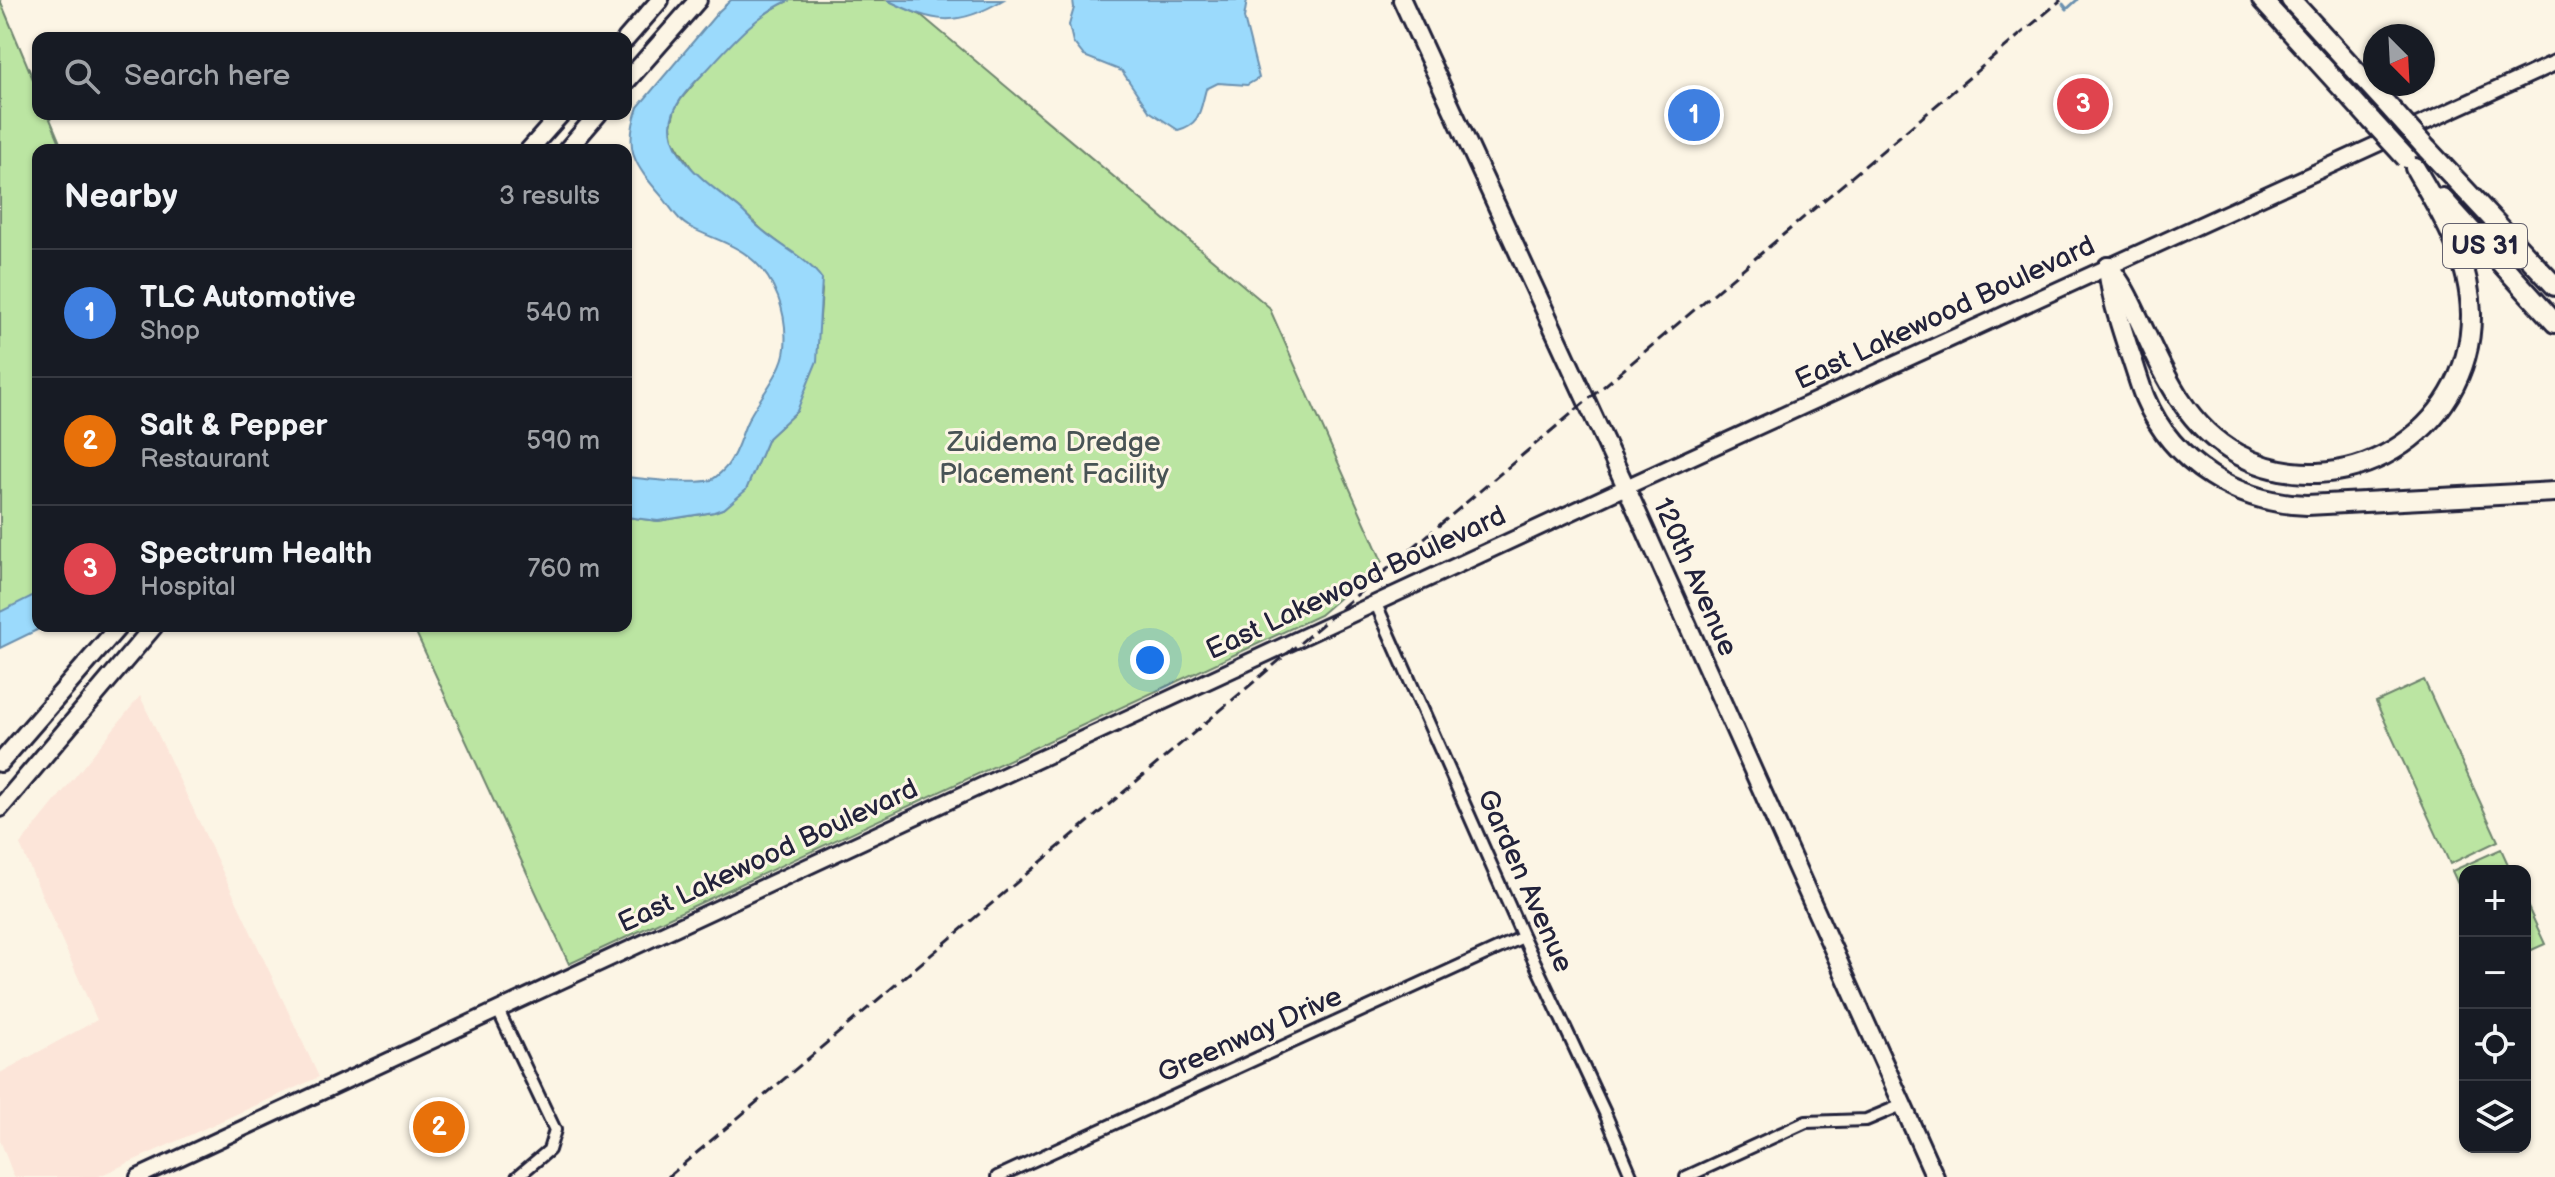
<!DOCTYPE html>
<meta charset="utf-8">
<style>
:root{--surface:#171b24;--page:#242831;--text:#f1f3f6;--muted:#9ea1a6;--line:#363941;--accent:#1f6fb2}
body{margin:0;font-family:"Balsamiq Sans",sans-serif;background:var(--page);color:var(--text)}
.controls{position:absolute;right:24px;bottom:24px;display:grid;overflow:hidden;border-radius:16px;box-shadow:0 2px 6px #0004}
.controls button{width:72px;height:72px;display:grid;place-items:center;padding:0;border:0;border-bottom:2px solid var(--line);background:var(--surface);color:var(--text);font:40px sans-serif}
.compass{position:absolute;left:2363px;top:24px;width:72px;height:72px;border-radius:50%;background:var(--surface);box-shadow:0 2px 6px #0004;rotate:156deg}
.you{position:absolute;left:1150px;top:660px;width:28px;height:28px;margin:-20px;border:6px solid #fff;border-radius:50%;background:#1a73e8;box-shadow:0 0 0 12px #1a73e833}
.badge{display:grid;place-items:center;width:52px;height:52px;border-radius:50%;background:var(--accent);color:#fff;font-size:26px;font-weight:700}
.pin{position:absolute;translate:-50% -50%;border:4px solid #fff;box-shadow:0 2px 8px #0006}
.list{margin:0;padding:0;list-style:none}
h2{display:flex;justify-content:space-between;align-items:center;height:104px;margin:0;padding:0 32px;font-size:34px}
h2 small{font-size:26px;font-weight:400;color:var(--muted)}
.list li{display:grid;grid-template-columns:52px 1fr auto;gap:24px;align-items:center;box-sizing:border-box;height:128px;padding:0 32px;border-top:2px solid var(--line)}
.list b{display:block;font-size:30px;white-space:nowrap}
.list p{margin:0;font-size:26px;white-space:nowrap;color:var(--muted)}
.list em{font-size:26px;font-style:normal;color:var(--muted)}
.icon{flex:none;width:44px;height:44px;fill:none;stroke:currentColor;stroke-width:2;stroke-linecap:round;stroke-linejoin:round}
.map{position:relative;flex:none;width:2555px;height:1177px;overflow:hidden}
.search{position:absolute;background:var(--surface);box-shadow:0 2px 6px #0004;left:32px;top:32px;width:600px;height:88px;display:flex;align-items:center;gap:20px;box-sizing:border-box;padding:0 28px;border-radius:16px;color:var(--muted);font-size:30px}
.panel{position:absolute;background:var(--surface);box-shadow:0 2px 6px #0004;left:32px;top:144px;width:600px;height:488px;border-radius:16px}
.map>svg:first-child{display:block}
.built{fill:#fce5d9}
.green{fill:#bbe5a2;stroke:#6e846e;stroke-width:2}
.water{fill:#9bdafc;stroke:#6b90af;stroke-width:2}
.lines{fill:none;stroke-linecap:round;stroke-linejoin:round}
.stream{stroke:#6b90af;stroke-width:3}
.street-casing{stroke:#22223b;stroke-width:16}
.secondary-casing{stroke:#22223b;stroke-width:20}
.primary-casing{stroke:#22223b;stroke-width:22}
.highway-casing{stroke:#22223b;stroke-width:24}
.street{stroke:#fcf5e5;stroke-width:10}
.secondary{stroke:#fcf5e5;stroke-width:14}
.primary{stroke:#fcf5e5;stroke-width:16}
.highway{stroke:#fcf5e5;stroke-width:18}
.rail{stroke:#22223b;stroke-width:3;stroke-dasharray:12 6;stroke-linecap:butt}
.highway-bridge-casing{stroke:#22223b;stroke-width:24;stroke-linecap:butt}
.highway-bridge{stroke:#fcf5e5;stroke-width:18}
.labels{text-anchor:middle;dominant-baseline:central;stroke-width:6;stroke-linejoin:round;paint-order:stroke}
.shield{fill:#fcf5e5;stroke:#63616e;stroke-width:2}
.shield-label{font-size:26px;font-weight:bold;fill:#22223b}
.street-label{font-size:28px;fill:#22223b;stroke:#fcf5e5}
.park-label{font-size:28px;fill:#485355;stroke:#fcf5e5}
</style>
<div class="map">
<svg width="2555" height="1177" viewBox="0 0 2555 1177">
<rect width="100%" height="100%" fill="#fcf5e5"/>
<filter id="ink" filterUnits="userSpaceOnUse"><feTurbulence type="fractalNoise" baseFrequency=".0125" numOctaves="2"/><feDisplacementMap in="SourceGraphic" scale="16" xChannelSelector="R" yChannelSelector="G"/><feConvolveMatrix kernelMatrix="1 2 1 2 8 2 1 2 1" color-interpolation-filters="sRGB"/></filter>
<g filter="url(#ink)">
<path class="built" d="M140 696 319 1077 97 1177H14L0 1140V1073L97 1020 20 845Z"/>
<g class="green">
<path d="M0 0 38 91V114H48L63 150H38V612L0 629Z"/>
<path d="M790 0H887L921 15 1269 307 1382 561 1320 615 569 964 413 626H626V517L658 521 714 512 725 508 746 489 768 438 797 411 817 338 820 317 822 290 815 270 762 230 739 208 704 181 693 170 680 151 673 139 671 125 675 109 681 99C712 63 745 19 790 0Z"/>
<path d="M2424 680 2498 841 2450 864 2376 702Z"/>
<path d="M2501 849 2511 871H2465V899L2452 871Z"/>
<path d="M2525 901 2545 944 2525 953Z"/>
</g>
<g class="water">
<path d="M731 0H790C755 15 732 43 707 70 693 84 671 104 671 126 671 160 715 189 739 208 747 215 753 223 761 229 781 247 806 257 822 279L817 361 810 378 797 411 768 438 746 490 725 508 714 512 658 521 626 517V477C644 479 695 485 711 480 717 477 726 468 729 463 737 452 741 436 746 424 756 401 783 373 785 348 788 315 776 277 748 256 731 242 707 237 688 226 678 221 671 208 664 199 636 166 622 152 638 107L719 11Z"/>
<path d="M887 0H1003C956 28 934 23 887 0Z"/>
<path d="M1073 0H1247L1244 18 1259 78 1247 85 1218 83 1206 89C1200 110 1201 124 1178 130L1149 111 1122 71 1084 56 1073 42 1069 25 1074 8Z"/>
<path d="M38 593V626H45L0 648V612Z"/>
</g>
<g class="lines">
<path class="stream" d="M2063 4 2067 9 2077 0"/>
<g class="street-casing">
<g id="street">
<path d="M1376 604 1523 937 1605 1113 1632 1177"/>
<path d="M498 1010 555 1130 549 1150 517 1177"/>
<path d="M997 1177 1523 937"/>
<path d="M1686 1177 1806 1122 1866 1120 1902 1105"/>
</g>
</g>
<g class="secondary-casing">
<path id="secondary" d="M138 1177 1626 487 2555 63"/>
</g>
<g class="primary-casing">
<g id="primary">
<path d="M1402 0 1626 487 1935 1177"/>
<path d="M626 39 660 0"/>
<path d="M626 82 698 0"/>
<path d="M529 150 561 114"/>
<path d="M567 150 598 114"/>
<path d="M0 763 119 626"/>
<path d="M0 808 154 626"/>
</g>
</g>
<g class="highway-casing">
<g id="highway">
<path d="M2262 0 2372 121"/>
<path d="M2291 0 2393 111"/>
<path d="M2427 149 2555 286"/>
<path d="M2442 198 2555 323"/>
<path d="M2108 267C2123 284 2131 303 2141 324 2164 374 2186 426 2237 454 2341 511 2472 433 2471 314 2470 259 2442 214 2415 168"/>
<path d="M2108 267C2111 297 2120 323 2129 351 2135 367 2139 383 2145 398 2173 464 2238 503 2307 505L2555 492"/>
</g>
</g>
<use href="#street" class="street"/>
<use href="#secondary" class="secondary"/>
<use href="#primary" class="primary"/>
<use href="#highway" class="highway"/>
<path class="rail" d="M668 1177 2061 0"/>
<g class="highway-bridge-casing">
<g id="highway-bridge">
<path d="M2393 111 2427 149"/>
<path d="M2372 121 2406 158"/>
</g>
</g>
<use href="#highway-bridge" class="highway-bridge"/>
</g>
</g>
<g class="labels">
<rect class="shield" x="2443" y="224" width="84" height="44" rx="6"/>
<g class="shield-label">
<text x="2485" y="246">US 31</text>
</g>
<g class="street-label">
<text transform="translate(1945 313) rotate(-25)">East Lakewood Boulevard</text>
<text transform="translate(1695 577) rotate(66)">120th Avenue</text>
<text transform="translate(1356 583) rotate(-25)">East Lakewood Boulevard</text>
<text transform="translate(768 856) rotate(-25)">East Lakewood Boulevard</text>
<text transform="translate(1525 881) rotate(66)">Garden Avenue</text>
<text transform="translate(1250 1035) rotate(-24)">Greenway Drive</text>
</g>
<g class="park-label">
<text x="1054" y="442">Zuidema Dredge<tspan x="1054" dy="32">Placement Facility</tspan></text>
</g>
</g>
</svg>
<div class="controls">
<button>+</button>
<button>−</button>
<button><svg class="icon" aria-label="locate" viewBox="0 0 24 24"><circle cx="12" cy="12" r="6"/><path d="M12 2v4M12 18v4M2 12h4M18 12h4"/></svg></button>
<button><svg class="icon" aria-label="layers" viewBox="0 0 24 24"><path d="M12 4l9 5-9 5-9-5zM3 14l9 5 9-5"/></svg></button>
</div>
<svg class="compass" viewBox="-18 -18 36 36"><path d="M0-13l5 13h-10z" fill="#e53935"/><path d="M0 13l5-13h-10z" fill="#9ea1a6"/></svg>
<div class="you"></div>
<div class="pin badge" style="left:1694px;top:115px;background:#3f7fe0">1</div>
<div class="pin badge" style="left:439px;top:1127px;background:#e8710a">2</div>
<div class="pin badge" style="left:2083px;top:104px;background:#e0444e">3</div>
<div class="search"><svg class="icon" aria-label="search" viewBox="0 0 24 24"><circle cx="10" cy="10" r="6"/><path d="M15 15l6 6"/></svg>Search here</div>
<section class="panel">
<h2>Nearby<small>3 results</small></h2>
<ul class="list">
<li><span class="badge" style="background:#3f7fe0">1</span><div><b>TLC Automotive</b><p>Shop</p></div><em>540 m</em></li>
<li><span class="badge" style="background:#e8710a">2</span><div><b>Salt &amp; Pepper</b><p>Restaurant</p></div><em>590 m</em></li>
<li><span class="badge" style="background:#e0444e">3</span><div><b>Spectrum Health</b><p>Hospital</p></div><em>760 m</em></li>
</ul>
</section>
</div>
